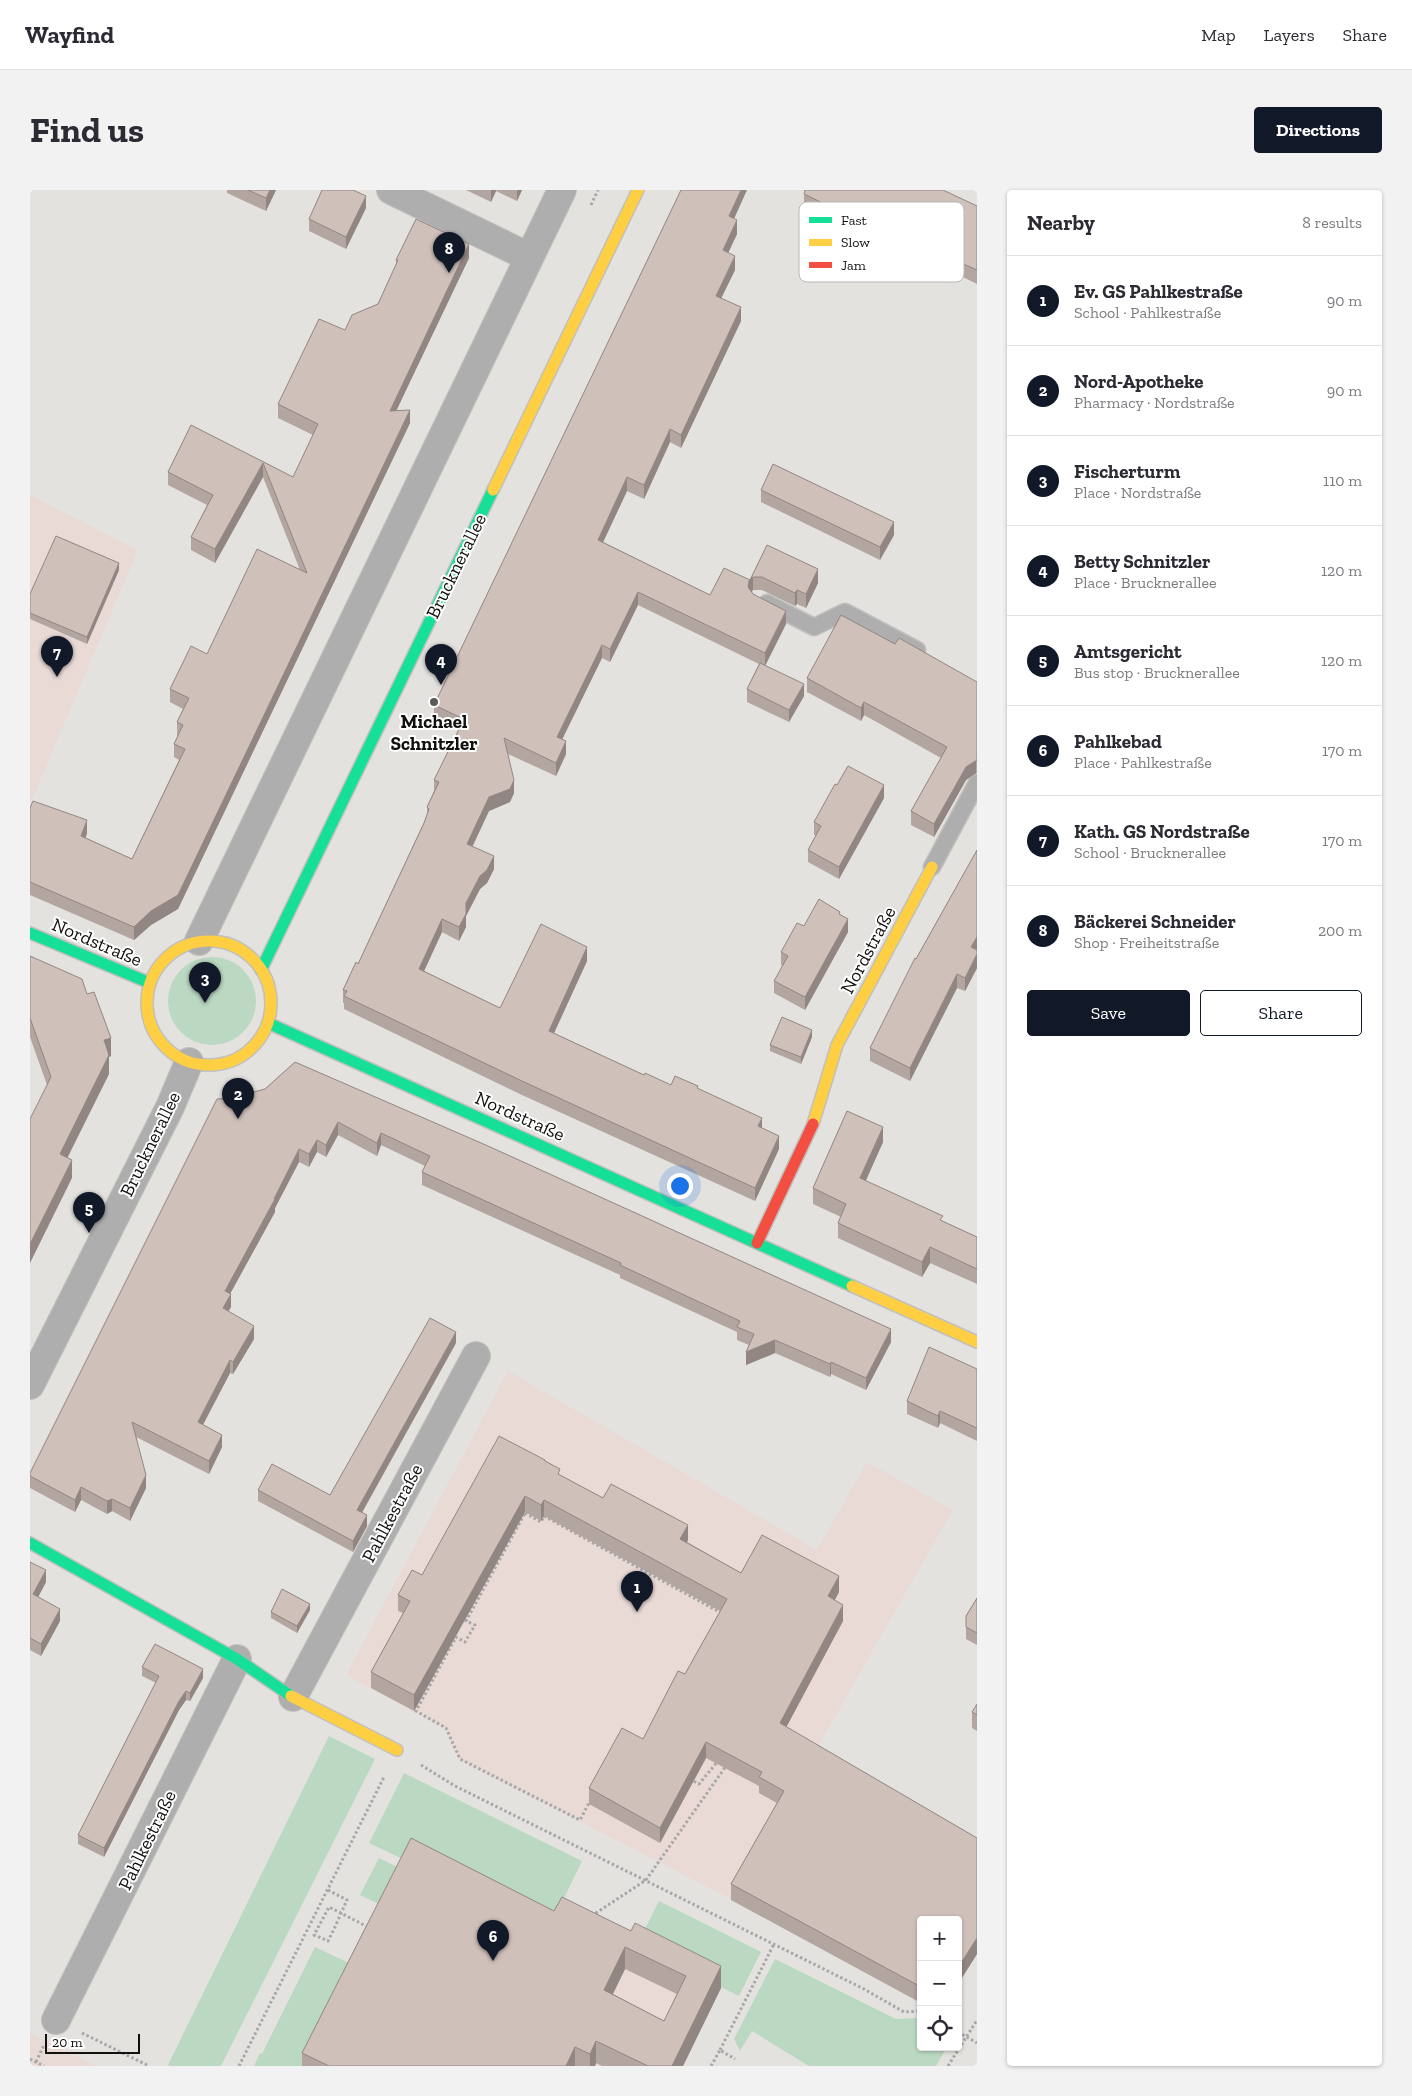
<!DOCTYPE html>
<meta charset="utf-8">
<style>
:root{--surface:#fff;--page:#f2f2f3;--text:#2b2b33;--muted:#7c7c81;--line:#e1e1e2;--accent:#111827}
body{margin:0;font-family:"Zilla Slab",serif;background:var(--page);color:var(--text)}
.controls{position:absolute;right:15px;bottom:15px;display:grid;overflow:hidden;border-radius:5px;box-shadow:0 1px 4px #0004}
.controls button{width:45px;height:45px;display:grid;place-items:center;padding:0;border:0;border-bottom:1px solid var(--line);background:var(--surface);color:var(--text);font:25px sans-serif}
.scale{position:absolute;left:15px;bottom:12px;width:95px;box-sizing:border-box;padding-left:5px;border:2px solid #11100d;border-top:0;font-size:14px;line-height:18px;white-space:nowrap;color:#11100d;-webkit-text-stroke:4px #fff;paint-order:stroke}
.you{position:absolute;left:649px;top:995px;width:18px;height:18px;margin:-12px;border:4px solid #fff;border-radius:50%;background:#1a73e8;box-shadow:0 0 0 8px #1a73e833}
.badge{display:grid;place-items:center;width:32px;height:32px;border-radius:50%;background:var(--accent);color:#fff;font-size:16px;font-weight:700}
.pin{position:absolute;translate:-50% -41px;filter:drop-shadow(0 1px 2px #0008)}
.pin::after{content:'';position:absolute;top:26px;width:18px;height:15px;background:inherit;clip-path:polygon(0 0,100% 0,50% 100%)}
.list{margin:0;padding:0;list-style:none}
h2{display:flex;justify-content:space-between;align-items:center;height:65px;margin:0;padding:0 20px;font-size:21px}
h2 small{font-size:16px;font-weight:400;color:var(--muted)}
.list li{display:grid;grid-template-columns:32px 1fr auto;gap:15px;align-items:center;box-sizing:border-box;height:90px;padding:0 20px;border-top:1px solid var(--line)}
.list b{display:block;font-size:19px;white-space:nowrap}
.list p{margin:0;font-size:16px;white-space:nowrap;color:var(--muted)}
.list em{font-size:16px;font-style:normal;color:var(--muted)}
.actions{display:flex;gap:10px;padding:15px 20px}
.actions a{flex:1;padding:11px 0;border:1px solid var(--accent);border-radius:5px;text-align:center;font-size:18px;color:var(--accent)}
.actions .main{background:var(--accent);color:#fff}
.icon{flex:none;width:28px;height:28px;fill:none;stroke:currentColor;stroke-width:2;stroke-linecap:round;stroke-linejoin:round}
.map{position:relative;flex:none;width:947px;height:1876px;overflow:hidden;border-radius:5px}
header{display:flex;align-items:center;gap:30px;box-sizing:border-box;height:70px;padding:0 25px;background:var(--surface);border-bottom:1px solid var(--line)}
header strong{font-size:24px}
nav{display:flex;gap:28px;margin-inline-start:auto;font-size:18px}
.intro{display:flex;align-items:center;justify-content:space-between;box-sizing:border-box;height:120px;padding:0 30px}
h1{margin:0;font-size:35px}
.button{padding:12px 22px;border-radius:5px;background:var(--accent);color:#fff;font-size:18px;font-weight:700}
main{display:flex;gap:30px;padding:0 30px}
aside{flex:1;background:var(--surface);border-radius:5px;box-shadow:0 1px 4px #0004}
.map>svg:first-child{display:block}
.education{fill:#e9dad6}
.green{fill:#bad8c2}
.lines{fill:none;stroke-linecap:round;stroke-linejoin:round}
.lane-casing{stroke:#c1c0be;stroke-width:19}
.street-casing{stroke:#c1c0be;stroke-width:30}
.fast-casing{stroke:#c1c0be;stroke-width:14}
.slow-casing{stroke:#c1c0be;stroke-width:14}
.jam-casing{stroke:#c1c0be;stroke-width:14}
.path{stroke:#a8a7a7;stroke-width:3;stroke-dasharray:2.5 2.5;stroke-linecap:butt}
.lane{stroke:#afaeae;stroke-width:16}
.street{stroke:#afaeae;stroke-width:28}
.fast{stroke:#16e098;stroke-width:11}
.slow{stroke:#ffcf43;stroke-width:11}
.jam{stroke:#f24e42;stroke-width:11}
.wall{fill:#b3a5a0;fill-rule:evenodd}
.shaded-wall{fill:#928682}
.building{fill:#d0c0ba;stroke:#928682;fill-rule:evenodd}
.poi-dot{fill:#5b5a56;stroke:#fff;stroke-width:2}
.labels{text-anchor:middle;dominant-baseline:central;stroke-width:4;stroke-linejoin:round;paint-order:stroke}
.street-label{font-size:19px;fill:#11100d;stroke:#fff}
.poi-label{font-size:19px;font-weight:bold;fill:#11100d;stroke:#fff}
.key{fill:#fff;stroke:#b8b7b6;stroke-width:1}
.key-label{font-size:14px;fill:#11100d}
</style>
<header>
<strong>Wayfind</strong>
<nav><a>Map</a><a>Layers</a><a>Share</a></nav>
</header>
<div class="intro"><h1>Find us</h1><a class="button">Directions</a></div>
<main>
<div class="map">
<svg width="947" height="1876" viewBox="0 0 947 1876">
<rect width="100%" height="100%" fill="#e4e2df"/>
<g class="education">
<path d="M0 305 108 360 0 614Z"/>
<path d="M478 1181 787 1360 837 1272 923 1320 701 1709 429 1570 415 1539 316 1485Z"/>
<path d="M605 1755 691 1798 653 1876H547Z"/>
<path d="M0 1843 28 1857 67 1876H0Z"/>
</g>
<g class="green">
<circle cx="182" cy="811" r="44"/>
<path d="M299 1546 345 1569 191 1876H140L138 1875Z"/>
<path d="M374 1583 552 1671 519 1739 339 1653Z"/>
<path d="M349 1668 373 1680 355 1717 330 1705Z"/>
<path d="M629 1711 731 1762 709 1806 607 1755Z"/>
<path d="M285 1757 325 1776 275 1876H224L230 1863 232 1864Z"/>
<path d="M745 1769 866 1829 889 1828 891 1829V1857H917L906 1876H779L722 1841 710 1861 704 1849Z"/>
</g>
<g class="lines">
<g class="lane-casing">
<g id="lane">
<path d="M737 413 784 437 815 422 887 460"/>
<path d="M902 677 947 593"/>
</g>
</g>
<g class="street-casing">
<g id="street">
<path d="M361 0 499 67"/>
<path d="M169 751 532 0"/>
<path d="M0 1195 140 917 159 872"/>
<path d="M263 1507 446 1166"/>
<path d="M26 1830 207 1469"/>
</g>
</g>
<g class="fast-casing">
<g id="fast">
<path d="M0 743 120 793"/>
<path d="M231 780 463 300"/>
<path d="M238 833 822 1096"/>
<path d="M0 1353 207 1469 261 1506"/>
</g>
</g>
<g class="slow-casing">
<g id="slow">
<path d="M463 300 608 0"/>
<circle cx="179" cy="813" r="62"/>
<path d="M783 934 807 855 902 677"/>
<path d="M822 1096 947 1152"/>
<path d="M261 1506 367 1560"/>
</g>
</g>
<g class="jam-casing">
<path id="jam" d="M727 1053 783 934"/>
</g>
<g class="path">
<path d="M561 15 568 0"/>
<path d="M495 1323 511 1332 514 1326 695 1425 673 1464 728 1495 711 1528 649 1494 632 1524 698 1559 669 1594 591 1552 550 1630 430 1569 416 1538 386 1521 426 1447 435 1452 445 1435 436 1431Z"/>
<path d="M391 1575 425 1596 834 1799 874 1822 891 1821"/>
<path d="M298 1700 317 1710C311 1723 305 1738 298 1751L284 1745 299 1717 338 1737"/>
<path d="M564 1728 566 1723 616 1690 696 1576"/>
<path d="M928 1842 947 1853"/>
<path d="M52 1843 119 1876"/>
<path d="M690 1860 744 1754"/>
<path d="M0 1869 14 1876"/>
<path d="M6 1872 14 1855"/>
<path d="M209 1876 354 1587"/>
<path d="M681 1876 690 1860 705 1869"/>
<path d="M918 1876 947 1830"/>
</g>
<use href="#lane" class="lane"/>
<use href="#street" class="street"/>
<use href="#fast" class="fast"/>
<use href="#slow" class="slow"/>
<use href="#jam" class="jam"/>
</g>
<g class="wall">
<path d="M197 0H246L236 21 197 3Z"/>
<path d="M436 0H492L487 11 466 1 461 12Z"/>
<path d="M774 4 947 16V94L929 85 897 77 891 91 859 75V62L861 58 774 17Z"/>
<path d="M336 18 316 59 279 41V29Z"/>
<path d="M704 29 707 44 698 63 705 80 691 108 711 131 651 258 640 252 614 309 597 301 573 352 680 405 720 390 737 355 788 393 776 418 767 414 765 416 732 400H723L722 402 723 404 756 434 735 476 774 506 759 532 717 512V499L729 474 608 415 580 472 572 468 532 549 536 564 526 586 478 564 484 603 480 612 459 621 443 656 464 679 457 693 450 699 436 726V737L429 751 412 742 394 781 470 818 557 771 524 843 614 885 641 895 668 899 732 938 749 959 725 1011 492 905 314 819V813H313V800L328 774 397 626V617L404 601V590L429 540 404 528V515Z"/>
<path d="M439 68 366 220 380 233 148 719 121 735 104 750 0 705V618L57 643 56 648 102 669 149 570 144 567V554L148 546H147V532L153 519 140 512V499L177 464 270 380 233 287 185 373 161 360V347L177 315 138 295V282L161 235 263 287 283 245 248 228V214L315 140 348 114 366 75V70Z"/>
<path d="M731 300 864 345 850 370 731 312Z"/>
<path d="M89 380 57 454 0 429V404Z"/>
<path d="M865 454 947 492V583L936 590 904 647 881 635V621L911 568 834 525 831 531 777 502V488Z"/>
<path d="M807 595 854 608 809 689 778 672V660L786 645H784V632Z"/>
<path d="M947 660V778L935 801 927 798 880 891 840 871V858L886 769Z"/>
<path d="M810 724 818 742 775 820 744 803V791L753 776 751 775V762L774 736Z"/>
<path d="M0 766 81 866 79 867V884L38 967 42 988 17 895 0 847Z"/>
<path d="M782 847 771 874 740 861V855Z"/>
<path d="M265 872 861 1152 836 1200 801 1184 800 1187 745 1163 716 1175 719 1155 707 1150V1142L590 1088V1085L392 995V982L395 976 351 955 347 966 308 945 296 967 287 962 279 977 269 972 245 1018V1022L200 1104 201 1117 198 1121 224 1149 203 1184 200 1183 173 1235 192 1257 179 1284 106 1247 116 1298 100 1331 82 1321 77 1324 51 1310 45 1322 0 1298V1283L201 908 235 899Z"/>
<path d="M853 952 835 991 913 1031 947 1047V1094L900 1073 892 1087 808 1048V1033L811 1027 783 1014V998Z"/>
<path d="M426 1153 332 1323 337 1336 323 1362 228 1311V1300L300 1305Z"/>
<path d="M947 1179V1251L910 1233 908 1238 877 1224V1211Z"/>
<path d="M515 1272 530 1285 573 1308 658 1350 657 1352 711 1383 809 1402 805 1410 813 1431 756 1537 947 1648V1764L928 1794V1730H891V1813L701 1710V1694L747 1613 729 1603V1596L676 1568 630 1653 559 1614V1598L613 1549 655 1484 690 1421 514 1326 511 1331 495 1322 384 1521 341 1498V1482L373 1423 368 1421V1405L392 1385Z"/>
<path d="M0 1372 16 1392 8 1407 30 1431 11 1466 0 1460Z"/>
<path d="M947 1408V1455L936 1449V1426Z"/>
<path d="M280 1420 267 1443 241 1428V1422Z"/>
<path d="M112 1477 173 1488 160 1511 156 1510 149 1520 74 1667 48 1654V1645L126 1493 112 1486Z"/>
<path d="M947 1514V1541L942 1538V1522Z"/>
<path d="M524 1721 691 1798 653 1876H572L566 1873 565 1876H272V1863ZM595 1779 647 1804 634 1831 583 1804Z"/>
</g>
<g class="shaded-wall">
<path d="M240 0H246L236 21V8Z"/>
<path d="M461 0H466V1L461 12Z"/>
<path d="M487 0H492L487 11Z"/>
<path d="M711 0H717L699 40V26Z"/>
<path d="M336 6V18L316 59V47Z"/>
<path d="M707 30V44L693 74V60Z"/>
<path d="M439 54V68L360 234V221Z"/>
<path d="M897 64V77L891 91V78Z"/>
<path d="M705 66V80L686 119V106Z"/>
<path d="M711 117V131L651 258V245Z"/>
<path d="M380 220V233L148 719 121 735 104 750V737Z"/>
<path d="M640 239V252L614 309V295Z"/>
<path d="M233 273V287L185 373V359Z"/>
<path d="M597 287V301L568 363V350Z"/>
<path d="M864 332V345L850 370V357Z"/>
<path d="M89 373V380L57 454V447Z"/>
<path d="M788 379V393L776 418V404Z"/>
<path d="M723 387V400L719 404 718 397 719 391Z"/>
<path d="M767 400V414L765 416V403Z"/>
<path d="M608 402V415L580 472V459Z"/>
<path d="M756 421V434L735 476V463Z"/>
<path d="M572 455V468L527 560V547Z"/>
<path d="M774 494V506L759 532V520Z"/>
<path d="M834 512V525L831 531V518Z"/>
<path d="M536 551V564L526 586V573Z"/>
<path d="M946 570V583L936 590 904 647V634L936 577Z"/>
<path d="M484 590V603L480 612 459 621 437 667V654L459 607Z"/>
<path d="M854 595V608L809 689V677Z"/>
<path d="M57 630V643L51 660V646Z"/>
<path d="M464 666V679L457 693 450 699 436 726V737L429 751V737L436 713 450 686Z"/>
<path d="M412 729V742L389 792V779Z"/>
<path d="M818 729V742L775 820V807Z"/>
<path d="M947 747V760L941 757Z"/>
<path d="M557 757V771L519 854V841Z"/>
<path d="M947 764V778L935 801V788Z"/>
<path d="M927 784V798L880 891V878Z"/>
<path d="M782 840V847L771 874V867Z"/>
<path d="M81 848V866L79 867V884L30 982V964L74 850Z"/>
<path d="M732 928V941L728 936Z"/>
<path d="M308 932V945L296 967V955Z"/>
<path d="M853 937V952L830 1004V988Z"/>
<path d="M351 943V955L347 966V953Z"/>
<path d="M749 946V959L725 1011V998Z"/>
<path d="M287 950V962L279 977V964Z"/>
<path d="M269 959V972L245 1018V1022L195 1113V1101Z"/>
<path d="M42 970V988L0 1073V1054Z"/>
<path d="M900 1057V1073L892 1087V1072Z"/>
<path d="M201 1104V1117L193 1131V1118Z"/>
<path d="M224 1136V1149L203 1184V1172Z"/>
<path d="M861 1139V1152L836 1200V1188Z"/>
<path d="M426 1142V1153L327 1331V1320Z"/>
<path d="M745 1150V1163L716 1175V1162Z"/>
<path d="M200 1170V1183L168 1244V1232Z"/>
<path d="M801 1172V1184L800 1187V1174Z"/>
<path d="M910 1221V1233L908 1238V1226Z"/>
<path d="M192 1245V1257L179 1284V1271Z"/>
<path d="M116 1285V1298L100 1331V1318Z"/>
<path d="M51 1297V1310L45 1322V1310Z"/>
<path d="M495 1306V1322L384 1521V1505Z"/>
<path d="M82 1309V1321L77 1324V1311Z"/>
<path d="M514 1310V1326L511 1331V1315Z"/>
<path d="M337 1325V1336L323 1362V1351Z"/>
<path d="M658 1335V1350L650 1364V1349Z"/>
<path d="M16 1380V1392L3 1417V1404Z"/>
<path d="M809 1386V1402L798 1422V1406Z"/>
<path d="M280 1414V1420L267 1443V1436Z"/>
<path d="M813 1415V1431L750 1549V1533Z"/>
<path d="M30 1419V1431L11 1466V1454Z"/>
<path d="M173 1479V1488L160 1511V1503Z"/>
<path d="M156 1501V1510L149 1520 74 1667V1658L149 1511Z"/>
<path d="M676 1552V1568L630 1653V1638Z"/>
<path d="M947 1748V1764L928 1794V1778Z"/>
<path d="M595 1757V1779L574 1822V1800Z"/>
<path d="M691 1776V1798L653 1876H642Z"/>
<path d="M566 1851V1873L565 1876H560V1864Z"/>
<path d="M545 1857V1876H536Z"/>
</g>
<g class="building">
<path d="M218 0H240L236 8Z"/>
<path d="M292 0H323L336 6 316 47 279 29Z"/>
<path d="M651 0H711L699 26 707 30 693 60 705 66 686 106 711 117 651 245 640 239 614 295 597 287 568 350 680 405 694 378 720 390 737 355 788 379 776 404 767 400 765 403 732 387H723L719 391 718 397 723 404 756 421 735 463 608 402 580 459 572 455 527 547 536 551 526 573 474 548 484 590 480 599 459 607 437 654 464 666 457 680 450 686 436 713V724L429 737 412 729 389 779 470 818 511 734 557 757 519 841 614 885 615 883 641 895 645 886 668 896 667 898 732 928 728 936 749 946 725 998 492 891 314 806 317 801 313 800 326 772 328 774 394 633 399 619 397 617 409 592 404 590 434 529 404 515Z"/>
<path d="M775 0H913L947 16V80L929 72 897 64 891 78 859 62 866 48 774 4Z"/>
<path d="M386 29 439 54 360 221 380 220 148 705 121 721 104 737 0 692V618L3 611 57 630 51 646 102 669 155 559 144 554 153 535 147 532 159 508 140 499 161 456 177 464 227 359 277 383 233 273 185 359 161 347 183 305 138 282 161 235 263 287 288 234 248 214 289 129 315 140 322 125 348 114 368 70H366Z"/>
<path d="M743 274 864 332 850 357 731 300Z"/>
<path d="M26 346 89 373 57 447 0 423V404Z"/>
<path d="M811 425 865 454 869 448 947 492V570L936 577 904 634 881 621 917 557 834 512 831 518 777 488Z"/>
<path d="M730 473 774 494 759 520 717 499Z"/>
<path d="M818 576 854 595 809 677 778 660 791 636 784 632 805 594 807 595Z"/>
<path d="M947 660V747L941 757 947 760V764L935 788 927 784 880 878 840 858 885 768 886 769Z"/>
<path d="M789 709 810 722 809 724 818 729 775 807 744 791 758 766 751 762 767 733 774 736Z"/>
<path d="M0 766 52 789 57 804 64 802 81 848 74 850 79 865 30 964 42 970 0 1054V929L21 887 0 828Z"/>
<path d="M752 827 782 840 771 867 740 855Z"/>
<path d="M265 872 458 956 861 1139 836 1188 801 1172 800 1174 745 1150 716 1162 724 1144 707 1137 710 1131 590 1075 591 1073 392 982 400 966 351 943 347 953 308 932 296 955 287 950 279 964 269 959 244 1009H245L195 1101 201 1104 193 1118 224 1136 203 1172 200 1170 168 1232 192 1245 179 1271 102 1232 116 1285 100 1318 82 1309 77 1311 51 1297 45 1310 0 1286V1283L187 909 201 908 235 899Z"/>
<path d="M817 921 853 937 830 988 913 1026 910 1030 947 1047V1079L900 1057 892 1072 808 1033 816 1014 783 998Z"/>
<path d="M400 1128 426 1142 327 1320 337 1325 323 1351 228 1300 242 1274 300 1305Z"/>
<path d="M899 1157 947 1179V1238L910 1221 908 1226 877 1211Z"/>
<path d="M469 1246 515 1270V1271L530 1279 528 1284 573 1308 581 1294 658 1335 650 1349 711 1383 732 1345 809 1386 798 1406 813 1415 750 1533 947 1648V1748L928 1778V1730H891V1797L701 1694 754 1601 729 1587 732 1582 676 1552 630 1638 559 1598 592 1538 613 1549 648 1481 655 1484 697 1409 514 1310 511 1315 495 1306 384 1505 341 1482 380 1411 368 1405 382 1380 392 1385Z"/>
<path d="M0 1372 16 1380 3 1404 30 1419 11 1454 0 1448Z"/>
<path d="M252 1399 280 1414 267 1436 241 1422Z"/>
<path d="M947 1408V1443L936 1437V1426Z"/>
<path d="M125 1454 173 1479 160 1503 156 1501 149 1511 74 1658 48 1645 129 1486 112 1477Z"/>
<path d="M947 1514V1525L942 1522Z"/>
<path d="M381 1648 524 1721 532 1707 601 1741 605 1733 691 1776 642 1876H618L566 1851 560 1864 545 1857 536 1876H299L272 1863ZM595 1757 656 1786 634 1831 574 1800Z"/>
</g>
<circle class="poi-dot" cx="404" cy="512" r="5"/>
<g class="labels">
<g class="street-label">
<text transform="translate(426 376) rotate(-64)">Brucknerallee</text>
<text transform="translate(67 752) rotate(23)">Nordstraße</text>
<text transform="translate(838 760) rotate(-62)">Nordstraße</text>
<text transform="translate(490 926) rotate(24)">Nordstraße</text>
<text transform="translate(120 954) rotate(-64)">Brucknerallee</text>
<text transform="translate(362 1323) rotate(-62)">Pahlkestraße</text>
<text transform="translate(117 1650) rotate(-64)">Pahlkestraße</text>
</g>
<g class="poi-label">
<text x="404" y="531">Michael<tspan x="404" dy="22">Schnitzler</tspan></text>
</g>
</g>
<rect x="769" y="12" width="165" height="80" rx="8" class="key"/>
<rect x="779" y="27" width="23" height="6" fill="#16e098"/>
<rect x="779" y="49" width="23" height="7" fill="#ffcf43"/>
<rect x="779" y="72" width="23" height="6" fill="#f24e42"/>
<g class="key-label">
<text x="811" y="35">Fast</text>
<text x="811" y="57">Slow</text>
<text x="811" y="80">Jam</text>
</g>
</svg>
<div class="controls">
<button>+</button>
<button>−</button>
<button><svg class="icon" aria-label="locate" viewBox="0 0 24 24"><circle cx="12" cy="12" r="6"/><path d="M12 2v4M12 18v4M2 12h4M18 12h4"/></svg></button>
</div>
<div class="scale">20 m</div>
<div class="you"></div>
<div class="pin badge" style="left:607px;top:1422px">1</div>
<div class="pin badge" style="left:208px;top:929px">2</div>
<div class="pin badge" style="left:175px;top:813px">3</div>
<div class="pin badge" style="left:411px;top:495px">4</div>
<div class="pin badge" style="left:59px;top:1043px">5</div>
<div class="pin badge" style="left:463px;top:1771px">6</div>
<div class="pin badge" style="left:27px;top:487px">7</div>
<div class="pin badge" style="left:419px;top:83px">8</div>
</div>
<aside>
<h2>Nearby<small>8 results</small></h2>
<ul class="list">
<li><span class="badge">1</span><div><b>Ev. GS Pahlkestraße</b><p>School · Pahlkestraße</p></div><em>90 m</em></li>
<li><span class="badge">2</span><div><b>Nord-Apotheke</b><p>Pharmacy · Nordstraße</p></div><em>90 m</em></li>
<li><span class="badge">3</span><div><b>Fischerturm</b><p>Place · Nordstraße</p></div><em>110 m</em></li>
<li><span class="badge">4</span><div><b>Betty Schnitzler</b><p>Place · Brucknerallee</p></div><em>120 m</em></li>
<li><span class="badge">5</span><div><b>Amtsgericht</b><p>Bus stop · Brucknerallee</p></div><em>120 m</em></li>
<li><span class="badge">6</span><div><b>Pahlkebad</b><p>Place · Pahlkestraße</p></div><em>170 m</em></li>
<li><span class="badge">7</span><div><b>Kath. GS Nordstraße</b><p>School · Brucknerallee</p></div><em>170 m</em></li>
<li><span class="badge">8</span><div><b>Bäckerei Schneider</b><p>Shop · Freiheitstraße</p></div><em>200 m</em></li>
</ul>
<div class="actions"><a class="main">Save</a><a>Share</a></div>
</aside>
</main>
